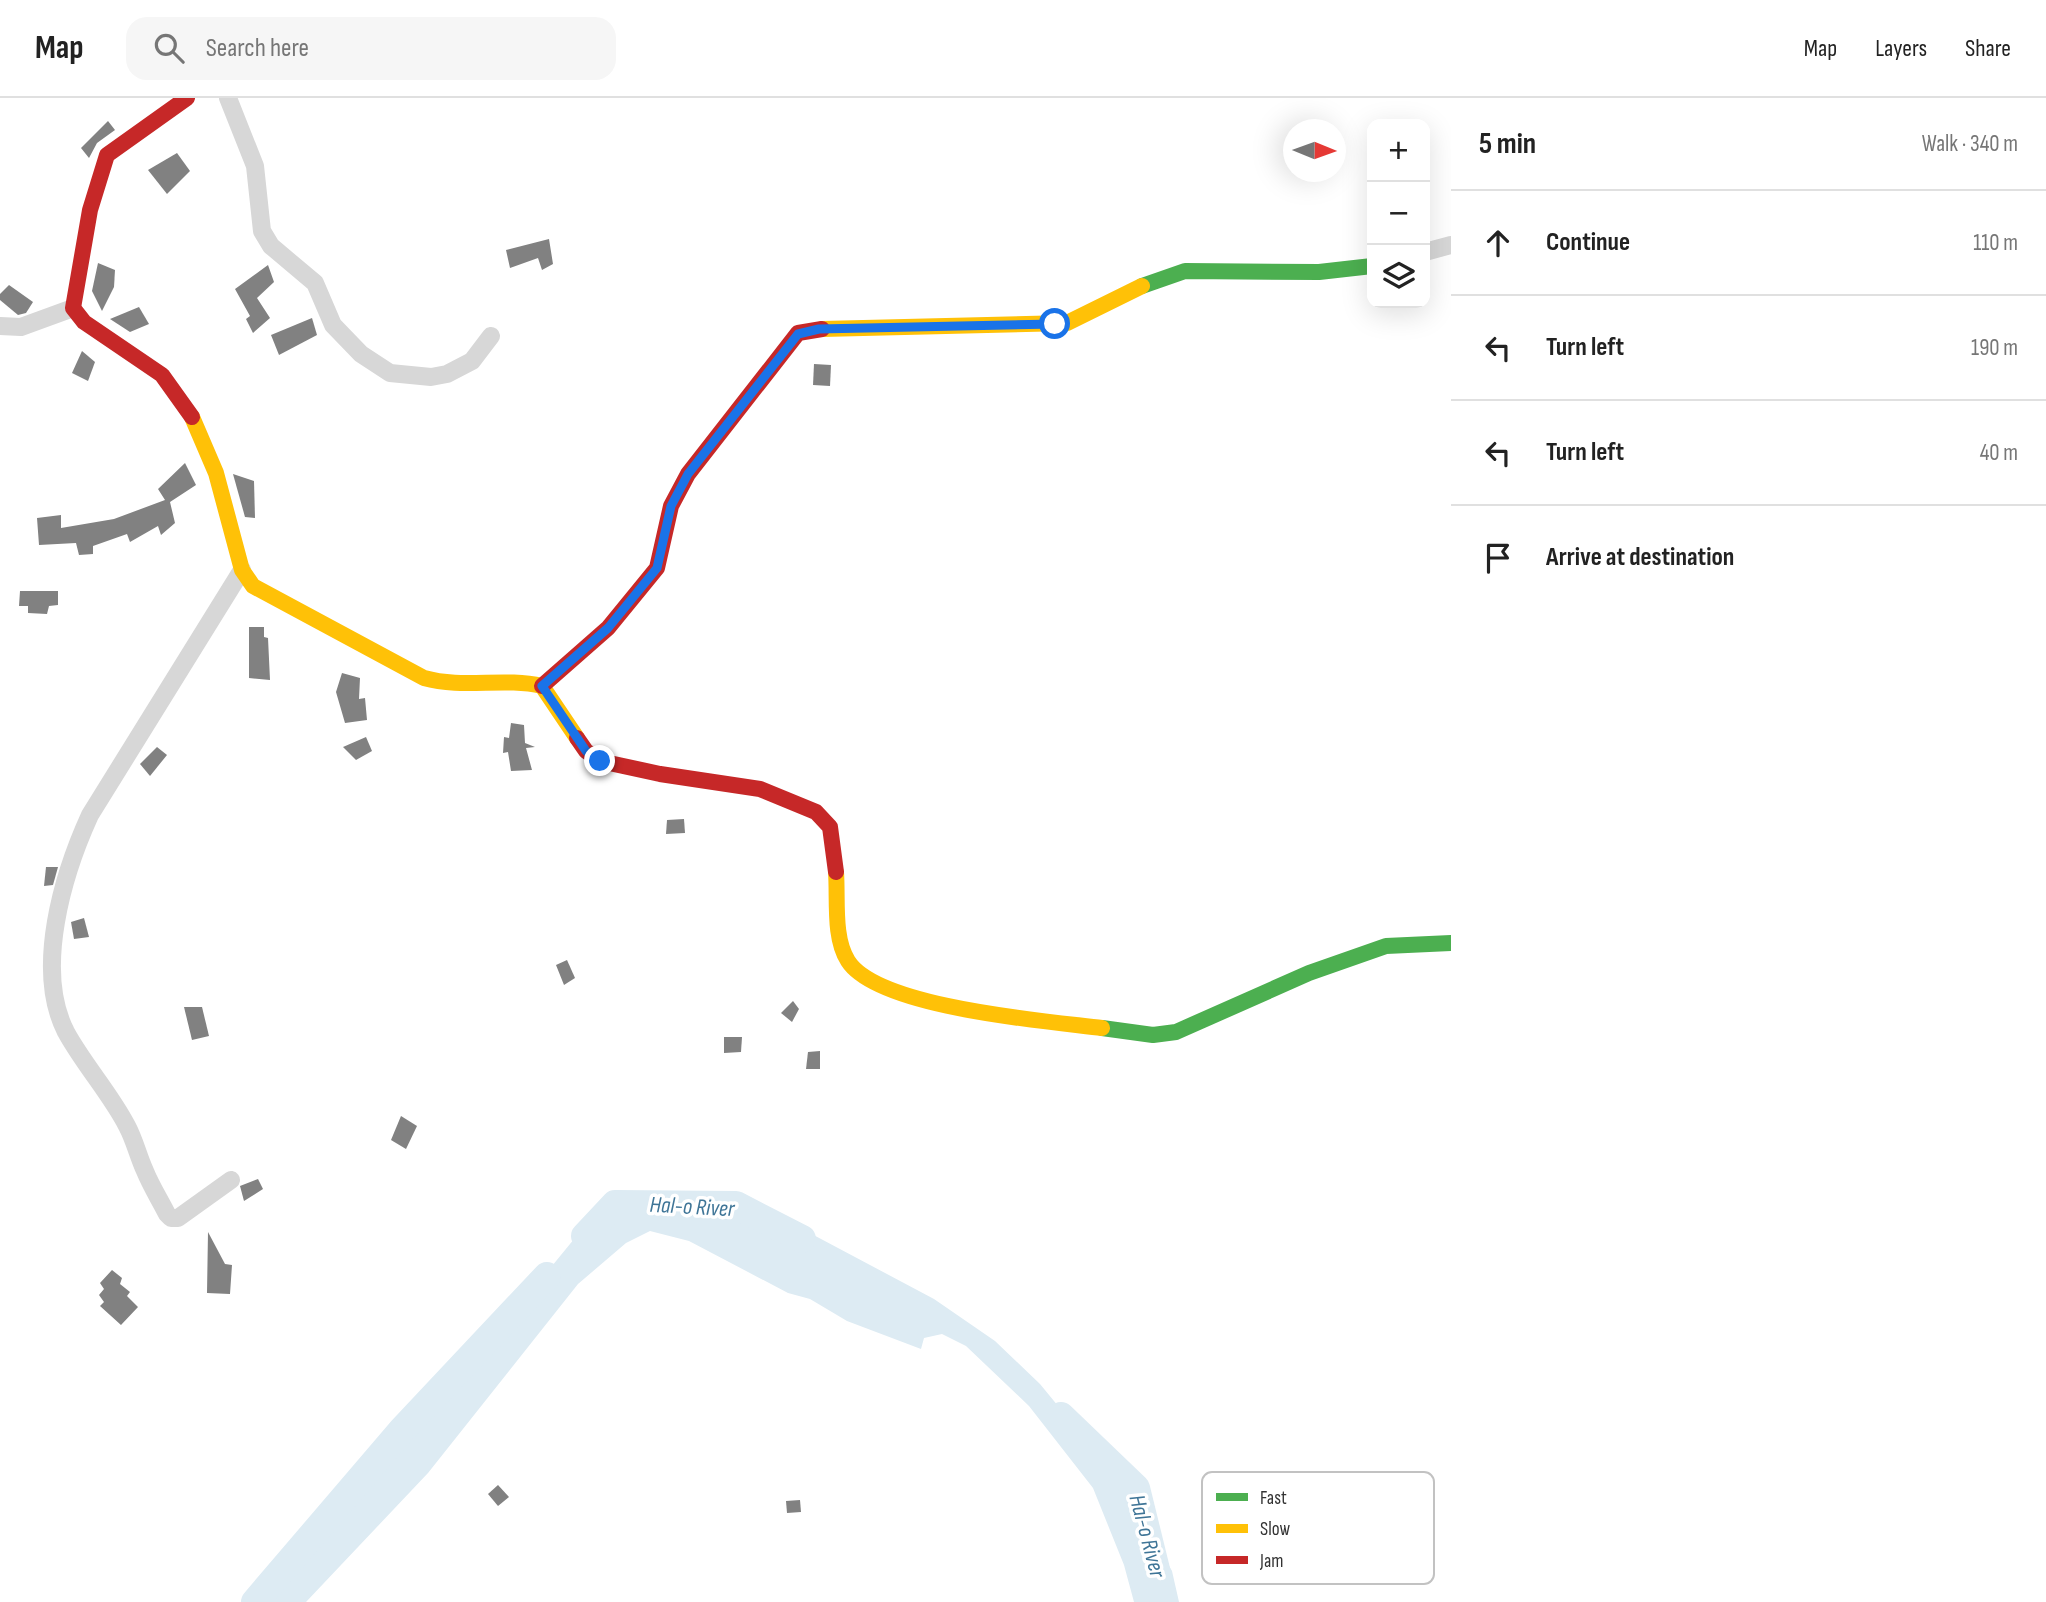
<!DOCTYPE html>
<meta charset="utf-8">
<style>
:root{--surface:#fff;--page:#f6f6f6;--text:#222;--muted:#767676;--line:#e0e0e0}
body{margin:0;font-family:"Sofia Sans Condensed",sans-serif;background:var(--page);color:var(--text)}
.controls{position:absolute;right:21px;top:21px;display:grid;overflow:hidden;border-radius:14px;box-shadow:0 7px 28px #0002}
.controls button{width:63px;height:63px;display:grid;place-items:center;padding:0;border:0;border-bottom:2px solid var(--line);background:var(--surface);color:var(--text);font:35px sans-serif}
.compass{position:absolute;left:1283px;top:21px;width:63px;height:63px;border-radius:50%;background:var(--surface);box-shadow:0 7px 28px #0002;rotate:91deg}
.stop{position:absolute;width:21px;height:21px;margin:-16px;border:5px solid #1a73e8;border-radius:50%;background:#fff}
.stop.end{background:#1a73e8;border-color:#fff;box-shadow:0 2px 7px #0008}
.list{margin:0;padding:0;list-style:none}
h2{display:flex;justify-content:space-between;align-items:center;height:91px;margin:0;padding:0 28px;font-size:30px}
h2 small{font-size:23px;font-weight:400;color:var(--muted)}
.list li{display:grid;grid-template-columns:46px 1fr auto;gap:21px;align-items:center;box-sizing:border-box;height:105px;padding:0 28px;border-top:2px solid var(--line)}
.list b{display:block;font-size:26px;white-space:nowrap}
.list em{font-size:23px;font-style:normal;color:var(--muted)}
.icon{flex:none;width:38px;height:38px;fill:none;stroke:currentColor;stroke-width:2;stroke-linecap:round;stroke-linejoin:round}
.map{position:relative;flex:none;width:1451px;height:1504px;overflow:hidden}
header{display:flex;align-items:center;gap:42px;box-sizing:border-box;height:98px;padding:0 35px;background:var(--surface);border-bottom:2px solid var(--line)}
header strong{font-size:33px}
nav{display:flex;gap:38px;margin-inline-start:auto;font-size:24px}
.search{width:490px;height:63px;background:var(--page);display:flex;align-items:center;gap:18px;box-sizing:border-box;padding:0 24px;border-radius:21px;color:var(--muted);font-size:26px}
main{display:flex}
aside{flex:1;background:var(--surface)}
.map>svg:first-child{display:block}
.water{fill:#ddebf3}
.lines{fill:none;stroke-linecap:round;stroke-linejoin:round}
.river{stroke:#ddebf3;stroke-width:28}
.building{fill:#818181}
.street{stroke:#d7d7d7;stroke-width:18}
.fast{stroke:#4caf50;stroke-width:16}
.slow{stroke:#ffc107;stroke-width:16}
.jam{stroke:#c62828;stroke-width:16}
.route{stroke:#1a73e8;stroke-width:9}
.labels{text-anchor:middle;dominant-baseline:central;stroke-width:7;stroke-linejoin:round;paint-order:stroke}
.water-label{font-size:23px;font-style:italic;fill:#3f7597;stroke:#fff}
.key{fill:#fff;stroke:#c2c2c2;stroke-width:2}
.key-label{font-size:19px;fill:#333}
</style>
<header>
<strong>Map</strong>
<div class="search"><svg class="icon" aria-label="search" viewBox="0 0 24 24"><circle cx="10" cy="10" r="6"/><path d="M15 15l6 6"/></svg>Search here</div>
<nav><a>Map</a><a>Layers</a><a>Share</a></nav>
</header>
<main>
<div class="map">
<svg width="1451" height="1504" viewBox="0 0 1451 1504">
<rect width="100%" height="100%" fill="#fff"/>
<path class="water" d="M654 1097 806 1133 934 1201 995 1243 1040 1286 1123 1387 1172 1473 1179 1504H1134L1124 1467 1093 1390 1029 1308 966 1248 942 1236 924 1240 921 1251 847 1223 810 1201 788 1195 689 1143 650 1133 626 1145 578 1186 428 1375 306 1504H250L282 1481 412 1339 588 1124 629 1101Z"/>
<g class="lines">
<g class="river">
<path d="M585 1138 615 1106 736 1107 802 1141"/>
<path d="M1061 1318 1136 1390 1164 1504"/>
<path d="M255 1504 402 1332 547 1178"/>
</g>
</g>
<g class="building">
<path d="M108 23 115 32 97 45 89 60 81 50Z"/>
<path d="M177 55 190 73 167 96 148 72Z"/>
<path d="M549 141 553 166 542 172 538 160 510 170 506 152Z"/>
<path d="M98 165 115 172 114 189 102 213 92 193Z"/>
<path d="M268 167 274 184 257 200 270 220 253 235 246 221 250 218 235 191Z"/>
<path d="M9 187 33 204 26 215 18 217 0 202V196Z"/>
<path d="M139 209 149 226 130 234 110 221Z"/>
<path d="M312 220 317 237 279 257 271 237Z"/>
<path d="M82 253 95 264 88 283 72 275Z"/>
<path d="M814 266 831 267 830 288 813 287Z"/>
<path d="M185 365 196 387 170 404 175 425 161 437 158 428 130 444 127 436 93 448V456L79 457 76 445 39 447 37 420 61 417V430L114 421 165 402 158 391Z"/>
<path d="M233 376 254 383 255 420 245 419Z"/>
<path d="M20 493H58V507L49 508 47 516 28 515V508H19Z"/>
<path d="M249 529H264V539L268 540 270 582 249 580Z"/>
<path d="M342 575 360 580 359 601 365 600 367 622 345 625 336 594Z"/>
<path d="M511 625 524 627 525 645 535 649 526 650 532 672 511 673 508 654 503 655 504 639 509 640Z"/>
<path d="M366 639 372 653 356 662 343 649Z"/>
<path d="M157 649 167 657 150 678 140 666Z"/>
<path d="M684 721 685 735 666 736 667 722Z"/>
<path d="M46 769H58L53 787 44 788Z"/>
<path d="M84 820 89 839 74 841 71 824Z"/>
<path d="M567 862 575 880 564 887 556 867Z"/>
<path d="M793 903 799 911 792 924 781 915Z"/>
<path d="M184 909H202L209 938 192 942Z"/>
<path d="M724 939H742L741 954 724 955Z"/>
<path d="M820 953V971H806L808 954Z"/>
<path d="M401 1018 417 1028 406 1051 391 1042Z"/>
<path d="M258 1081 263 1091 244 1103 240 1088Z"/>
<path d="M208 1134 225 1166 232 1167 230 1196 207 1195Z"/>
<path d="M112 1172 122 1180 120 1186 130 1194 127 1198 138 1209 121 1227 100 1208 104 1204 99 1197 104 1191 100 1185Z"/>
<path d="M498 1387 509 1399 498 1408 488 1396Z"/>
<path d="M800 1402 801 1414 787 1415 786 1403Z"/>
</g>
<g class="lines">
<g class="street">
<path d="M228 0 255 68 262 133 271 148 315 185 333 227 361 256 390 275 431 279 447 276 472 263 491 238"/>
<path d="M1425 154 1451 147"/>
<path d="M0 228 21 229 73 210"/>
<path d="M231 1082 178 1120H171L167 1116C160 1102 151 1088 145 1073 138 1058 135 1043 127 1028 110 995 84 967 66 934 34 872 63 776 90 717L242 472"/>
</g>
<g class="fast">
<path d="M1142 188 1185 173 1319 174 1372 168"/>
<path d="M1102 930 1153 937 1176 934 1309 875 1386 848 1451 845"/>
</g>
<g class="slow">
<path d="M822 231 1067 225 1142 188"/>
<path d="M192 319 216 375 242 472 253 488 424 580C463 591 503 579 542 588L577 640"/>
<path d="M836 774C838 801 833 840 848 863 878 910 1046 923 1102 930"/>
</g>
<g class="jam">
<path d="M187 0 107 57 90 112 73 210 84 224 162 277 192 319"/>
<path d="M542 588 608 530 657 470 671 408 688 376 798 235 822 231"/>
<path d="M577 640 586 653 600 663 660 676 760 691 816 714 830 729 836 774"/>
</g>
</g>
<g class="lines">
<path class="route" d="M600 663 586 653 542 588 608 530 657 470 671 408 688 376 798 236 819 231 1055 226"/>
</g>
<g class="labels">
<g class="water-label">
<text transform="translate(692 1109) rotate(3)">Hal-o River</text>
<text transform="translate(1147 1438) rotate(75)">Hal-o River</text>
</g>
</g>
<rect x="1202" y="1374" width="232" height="112" rx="10" class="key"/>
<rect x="1216" y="1395" width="32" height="8" fill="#4caf50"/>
<rect x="1216" y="1426" width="32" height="9" fill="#ffc107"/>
<rect x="1216" y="1458" width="32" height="8" fill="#c62828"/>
<g class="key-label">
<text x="1260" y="1406">Fast</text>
<text x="1260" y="1437">Slow</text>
<text x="1260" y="1469">Jam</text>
</g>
</svg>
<div class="controls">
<button>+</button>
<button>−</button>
<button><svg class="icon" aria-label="layers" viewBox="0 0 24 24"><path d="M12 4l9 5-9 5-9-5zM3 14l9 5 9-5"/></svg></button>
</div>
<svg class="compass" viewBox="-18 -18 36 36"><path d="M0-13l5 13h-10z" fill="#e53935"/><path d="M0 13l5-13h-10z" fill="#767676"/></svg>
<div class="stop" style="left:1055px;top:226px"></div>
<div class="stop end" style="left:600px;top:663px"></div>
</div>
<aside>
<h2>5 min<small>Walk · 340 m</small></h2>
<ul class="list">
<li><svg class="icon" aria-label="ahead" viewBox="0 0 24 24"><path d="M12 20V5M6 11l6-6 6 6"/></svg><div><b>Continue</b></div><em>110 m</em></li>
<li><svg class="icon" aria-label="left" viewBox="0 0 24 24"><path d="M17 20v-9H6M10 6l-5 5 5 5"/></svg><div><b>Turn left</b></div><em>190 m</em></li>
<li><svg class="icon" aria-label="left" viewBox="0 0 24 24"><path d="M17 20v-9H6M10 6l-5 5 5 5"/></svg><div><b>Turn left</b></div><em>40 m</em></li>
<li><svg class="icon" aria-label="arrive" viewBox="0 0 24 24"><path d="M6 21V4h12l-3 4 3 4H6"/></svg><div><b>Arrive at destination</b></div></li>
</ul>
</aside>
</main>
